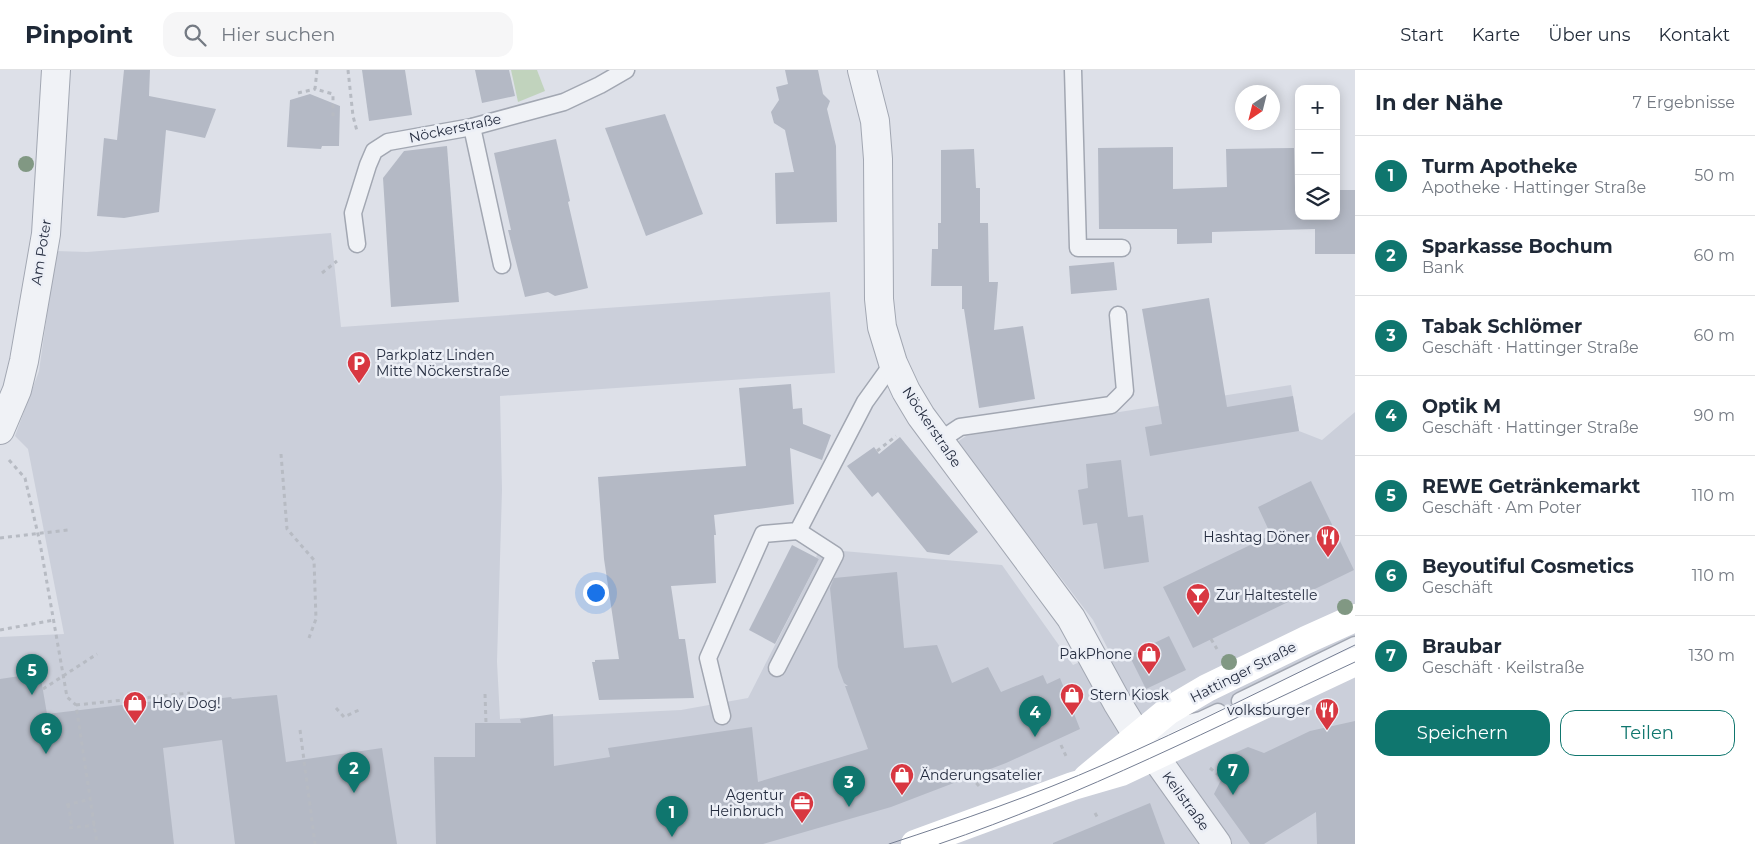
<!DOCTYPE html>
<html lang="de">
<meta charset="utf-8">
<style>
:root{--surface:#fff;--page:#f6f6f7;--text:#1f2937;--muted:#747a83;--line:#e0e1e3;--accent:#0f766e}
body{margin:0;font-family:Montserrat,sans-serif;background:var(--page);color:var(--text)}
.controls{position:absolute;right:15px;top:15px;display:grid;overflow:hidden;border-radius:10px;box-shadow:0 2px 12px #0003}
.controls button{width:45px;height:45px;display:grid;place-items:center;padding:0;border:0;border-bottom:1px solid var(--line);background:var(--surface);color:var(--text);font:25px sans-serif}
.compass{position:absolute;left:1235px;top:15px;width:45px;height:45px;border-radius:50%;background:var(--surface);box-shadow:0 2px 12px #0003;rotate:215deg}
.you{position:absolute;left:595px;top:522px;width:18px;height:18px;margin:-12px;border:4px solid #fff;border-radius:50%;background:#1a73e8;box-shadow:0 0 0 8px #1a73e833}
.badge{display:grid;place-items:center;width:32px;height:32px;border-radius:50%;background:var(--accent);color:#fff;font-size:16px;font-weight:700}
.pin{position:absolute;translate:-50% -41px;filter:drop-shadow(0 1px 2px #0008)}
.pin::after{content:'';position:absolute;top:26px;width:18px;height:15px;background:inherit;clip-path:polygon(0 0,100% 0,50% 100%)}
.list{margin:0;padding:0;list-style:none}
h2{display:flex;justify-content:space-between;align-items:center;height:65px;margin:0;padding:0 20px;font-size:21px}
h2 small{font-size:16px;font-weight:400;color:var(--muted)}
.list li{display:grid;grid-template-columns:32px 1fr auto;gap:15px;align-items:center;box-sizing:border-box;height:80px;padding:0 20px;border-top:1px solid var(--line)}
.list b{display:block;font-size:19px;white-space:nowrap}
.list p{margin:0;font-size:16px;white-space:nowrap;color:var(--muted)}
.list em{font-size:16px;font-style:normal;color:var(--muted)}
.actions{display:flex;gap:10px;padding:15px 20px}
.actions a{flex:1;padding:11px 0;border:1px solid var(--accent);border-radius:15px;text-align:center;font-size:18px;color:var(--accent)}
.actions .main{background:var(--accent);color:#fff}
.icon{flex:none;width:28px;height:28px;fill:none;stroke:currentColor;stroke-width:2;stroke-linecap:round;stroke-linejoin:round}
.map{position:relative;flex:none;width:1355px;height:774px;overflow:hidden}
header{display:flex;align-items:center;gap:30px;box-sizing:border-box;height:70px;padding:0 25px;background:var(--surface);border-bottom:1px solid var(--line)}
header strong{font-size:24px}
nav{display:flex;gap:28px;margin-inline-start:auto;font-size:18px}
.search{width:350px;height:45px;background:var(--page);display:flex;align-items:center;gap:12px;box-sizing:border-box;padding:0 18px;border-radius:15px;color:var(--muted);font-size:19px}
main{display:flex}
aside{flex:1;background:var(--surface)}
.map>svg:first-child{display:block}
.built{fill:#cbcfda}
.green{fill:#c1d3bd}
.building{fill:#b4b9c5}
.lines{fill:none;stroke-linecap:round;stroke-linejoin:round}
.lane-casing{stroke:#a2a7b2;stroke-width:19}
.street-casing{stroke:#a2a7b2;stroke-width:30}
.path{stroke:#b7bbc3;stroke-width:3;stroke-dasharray:4 4;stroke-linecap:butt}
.lane{stroke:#f0f2f6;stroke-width:16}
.street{stroke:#f0f2f6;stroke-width:28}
.secondary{stroke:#fff;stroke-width:28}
.tram{stroke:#757e93;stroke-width:1}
.tree{fill:#819883}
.labels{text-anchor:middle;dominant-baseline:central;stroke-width:5;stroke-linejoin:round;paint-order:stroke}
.street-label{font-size:14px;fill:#252d40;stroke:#eceff6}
.poi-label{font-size:14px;fill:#252d40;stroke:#eceff6;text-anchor:start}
</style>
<header>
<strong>Pinpoint</strong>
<div class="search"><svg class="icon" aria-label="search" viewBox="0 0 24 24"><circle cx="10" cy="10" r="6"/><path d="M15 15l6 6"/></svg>Hier suchen</div>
<nav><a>Start</a><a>Karte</a><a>Über uns</a><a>Kontakt</a></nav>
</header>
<main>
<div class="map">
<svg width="1355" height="774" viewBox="0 0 1355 774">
<rect width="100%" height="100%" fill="#dde0e8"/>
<path class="built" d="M331 163 341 257 830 222 835 303 500 326 502 420 497 592 500 649 681 640 748 628 819 489 816 487 820 479 1002 495 1073 595 1108 579 1093 550 957 372 966 366 1291 315 1299 361 1322 370 1355 342V774H0V567L64 564 28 379 15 366 39 301 56 181 87 182Z"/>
<path class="green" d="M511 0H537L545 21 518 32Z"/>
<g class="building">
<path d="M124 0H150L149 26 216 39 205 68 166 60 159 142 124 148 97 146 104 68 117 70Z"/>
<path d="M362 0H405L412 45 369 51Z"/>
<path d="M475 0H509L515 26 482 33Z"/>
<path d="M785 0H818L823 24 830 31 827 39 836 76 837 152 776 154 775 103 794 102 785 60 774 53 771 42 779 30 776 17 788 14Z"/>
<path d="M310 24 340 36 339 76H322L321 79 287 77 290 30Z"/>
<path d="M665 44 703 144 646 166 605 58Z"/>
<path d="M556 69 570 131 568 132 588 218 555 226 548 222 525 227 508 160H511L494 83Z"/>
<path d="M447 76 459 232 391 237 383 108 404 81Z"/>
<path d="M1173 77V119L1227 117 1226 79 1294 78 1295 118H1299V146H1336V120H1355V184H1315V159L1212 162V173L1177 174V159H1099L1098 78Z"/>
<path d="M974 79 976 118H980V153H988L989 212H998L994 260 1023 256 1035 329 979 338 964 239H962V216H931L932 179H938V153H941V80Z"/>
<path d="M1114 192 1117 220 1071 224 1069 196Z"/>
<path d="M1209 228 1227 337 1293 326 1299 361 1150 386 1145 357 1162 354 1142 239Z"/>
<path d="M791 314 793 339 802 338 803 354 831 365 822 390 790 378 794 434 714 445 716 465H714L716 513 671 516 679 569H685L694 628 599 630 592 592H595V590L619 589 604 489 598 407 746 396 739 318Z"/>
<path d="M900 367 978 462 949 485 927 482 878 422 872 427 847 396 874 377 879 384Z"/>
<path d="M1121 390 1128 447 1143 445 1149 492 1104 499 1097 453 1083 455 1078 420 1088 418 1086 394Z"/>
<path d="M1311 411 1354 500 1193 578 1163 517 1271 465 1258 437Z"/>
<path d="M792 475 819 489 775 574 749 560Z"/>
<path d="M897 502 904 578 937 575 952 613 988 597 1001 622 1043 605 1047 614 1060 608 1080 659 1006 693 891 737 763 774H436L434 687H475V653H521L520 649 553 644 554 696 610 687 608 678 752 657 758 712 868 679 845 616H848L844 613 838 597 830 518 834 508Z"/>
<path d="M1169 566 1186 600 1146 619 1129 585Z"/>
<path d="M40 603 47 644 180 628V633L231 627 232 629 277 625 286 692 382 678 397 774H235L222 670 163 678 174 774H0V609Z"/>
<path d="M1355 651V774H1317L1316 742 1264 774H1250L1214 724 1222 708H1224L1232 684 1248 677 1264 683 1310 661Z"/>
<path d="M1150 733 1165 774H1053V773Z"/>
</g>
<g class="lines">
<g class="lane-casing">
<g id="lane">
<path d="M1073 0 1078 178H1122"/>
<path d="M472 57 502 195"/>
<path d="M357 174 353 143 368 95 374 81 388 72 472 57 564 32 600 15 626 0"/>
<path d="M939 371 960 357 1111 335 1125 321 1118 245"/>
<path d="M777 598 835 485 798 461"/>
<path d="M1240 631 1355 575"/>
<path d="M722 646 708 588 763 464 798 461 865 332 893 293"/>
<path d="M1149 663 1201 650 1218 642"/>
</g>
</g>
<g class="street-casing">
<g id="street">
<path d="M862 0 875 51 878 89 879 229 882 257 893 293 906 321 921 346 1071 548 1118 634 1137 665 1155 687 1217 774"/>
<path d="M0 360 17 320 24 291 46 164 56 0"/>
</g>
</g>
<g class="path">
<path d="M317 0 315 19 333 24V50"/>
<path d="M348 0 353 46 357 61"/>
<path d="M298 23 315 19"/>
<path d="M322 203 337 191"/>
<path d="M877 381 896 366"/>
<path d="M281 384 287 459 314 490 316 549 309 568"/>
<path d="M9 390 25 408 40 473 67 627 76 635 97 774"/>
<path d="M0 468 68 460"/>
<path d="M0 560 54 550"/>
<path d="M1211 569 1217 579"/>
<path d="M43 619 97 584"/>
<path d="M485 624 486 653"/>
<path d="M132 628 134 639"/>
<path d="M76 635 190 623"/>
<path d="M336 638 344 647 359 640"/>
<path d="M300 660 315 774"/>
<path d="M1061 675 1066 686"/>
<path d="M1210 698 1222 708"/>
<path d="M971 707 979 716"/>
<path d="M68 734 72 757"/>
<path d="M66 735 91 729"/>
<path d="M1095 743 1099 750"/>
<path d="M69 758 95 755"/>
</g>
<use href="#lane" class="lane"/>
<use href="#street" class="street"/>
<g class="secondary">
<path d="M1087 708 1168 641 1190 628 1207 618 1306 570 1355 548"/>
<path d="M915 774 1073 716 1121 702 1355 592"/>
</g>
<g class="tram">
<path d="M889 774C962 750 1035 725 1105 694 1190 657 1272 615 1355 575"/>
<path d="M939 774C1083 725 1217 656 1355 592"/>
</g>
</g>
<g class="tree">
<circle cx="26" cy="94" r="8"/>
<circle cx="1345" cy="537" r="8"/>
<circle cx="1229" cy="592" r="8"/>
</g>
<defs>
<g id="parking-pin" transform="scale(1.25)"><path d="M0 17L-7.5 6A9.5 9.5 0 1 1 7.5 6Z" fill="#d83741" stroke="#eceff6"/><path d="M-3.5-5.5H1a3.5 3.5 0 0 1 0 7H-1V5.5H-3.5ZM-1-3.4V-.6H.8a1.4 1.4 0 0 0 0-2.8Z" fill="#fff"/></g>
<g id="restaurant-pin" transform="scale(1.25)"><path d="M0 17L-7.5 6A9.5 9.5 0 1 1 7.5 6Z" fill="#d83741" stroke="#eceff6"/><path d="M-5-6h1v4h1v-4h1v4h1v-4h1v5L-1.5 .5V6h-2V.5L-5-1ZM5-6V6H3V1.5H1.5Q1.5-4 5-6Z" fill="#fff"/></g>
<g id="bar-pin" transform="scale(1.25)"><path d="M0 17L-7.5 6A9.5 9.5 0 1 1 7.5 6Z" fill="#d83741" stroke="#eceff6"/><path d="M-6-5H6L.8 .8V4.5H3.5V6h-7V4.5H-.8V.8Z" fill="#fff"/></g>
<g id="shop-pin" transform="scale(1.25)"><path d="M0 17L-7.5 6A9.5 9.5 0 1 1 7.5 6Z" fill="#d83741" stroke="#eceff6"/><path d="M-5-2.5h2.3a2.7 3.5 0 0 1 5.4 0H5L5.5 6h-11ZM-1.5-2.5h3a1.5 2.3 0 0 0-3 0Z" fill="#fff"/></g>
<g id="office-pin" transform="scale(1.25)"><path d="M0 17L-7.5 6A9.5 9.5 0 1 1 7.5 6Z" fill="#d83741" stroke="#eceff6"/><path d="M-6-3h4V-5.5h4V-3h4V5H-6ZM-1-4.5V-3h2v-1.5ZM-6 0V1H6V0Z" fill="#fff"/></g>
</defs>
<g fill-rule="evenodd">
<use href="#parking-pin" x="359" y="293"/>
<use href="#restaurant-pin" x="1328" y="467"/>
<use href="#bar-pin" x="1198" y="525"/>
<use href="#shop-pin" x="1149" y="584"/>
<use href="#shop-pin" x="1072" y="625"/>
<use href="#shop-pin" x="135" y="633"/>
<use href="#restaurant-pin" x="1327" y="640"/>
<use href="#shop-pin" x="902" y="705"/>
<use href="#office-pin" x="802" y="733"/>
</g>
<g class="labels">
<g class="street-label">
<text transform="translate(455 58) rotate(-12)">Nöckerstraße</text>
<text transform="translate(41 182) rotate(-81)">Am Poter</text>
<text transform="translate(932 357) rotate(56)">Nöckerstraße</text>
<text transform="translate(1243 602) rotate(-27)">Hattinger Straße</text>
<text transform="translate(1186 731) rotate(54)">Keilstraße</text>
</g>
<g class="poi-label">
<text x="376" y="285">Parkplatz Linden<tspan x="376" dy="16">Mitte Nöckerstraße</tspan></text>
<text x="1310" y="467" text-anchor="end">Hashtag Döner</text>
<text x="1216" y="525">Zur Haltestelle</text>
<text x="1132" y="584" text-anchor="end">PakPhone</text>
<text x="1090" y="625">Stern Kiosk</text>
<text x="152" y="633">Holy Dog!</text>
<text x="1310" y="640" text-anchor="end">volksburger</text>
<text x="920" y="705">Änderungsatelier</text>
<text x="784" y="725" text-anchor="end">Agentur<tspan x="784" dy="16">Heinbruch</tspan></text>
</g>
</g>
</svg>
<div class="controls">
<button>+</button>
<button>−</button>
<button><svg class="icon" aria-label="layers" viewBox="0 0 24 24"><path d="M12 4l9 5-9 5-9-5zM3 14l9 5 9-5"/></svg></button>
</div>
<svg class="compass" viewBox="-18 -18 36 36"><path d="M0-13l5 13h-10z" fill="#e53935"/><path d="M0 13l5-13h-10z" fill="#747a83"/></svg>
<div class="you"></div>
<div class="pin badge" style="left:672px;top:767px">1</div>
<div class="pin badge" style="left:354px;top:723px">2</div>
<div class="pin badge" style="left:849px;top:737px">3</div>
<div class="pin badge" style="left:1035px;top:667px">4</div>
<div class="pin badge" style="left:32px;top:625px">5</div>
<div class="pin badge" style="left:46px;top:684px">6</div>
<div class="pin badge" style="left:1233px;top:725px">7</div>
</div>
<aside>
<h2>In der Nähe<small>7 Ergebnisse</small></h2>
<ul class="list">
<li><span class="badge">1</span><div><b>Turm Apotheke</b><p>Apotheke · Hattinger Straße</p></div><em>50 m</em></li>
<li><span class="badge">2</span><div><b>Sparkasse Bochum</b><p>Bank</p></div><em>60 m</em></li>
<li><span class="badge">3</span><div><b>Tabak Schlömer</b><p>Geschäft · Hattinger Straße</p></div><em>60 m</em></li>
<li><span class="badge">4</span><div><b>Optik M</b><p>Geschäft · Hattinger Straße</p></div><em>90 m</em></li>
<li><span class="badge">5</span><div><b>REWE Getränkemarkt</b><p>Geschäft · Am Poter</p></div><em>110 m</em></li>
<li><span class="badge">6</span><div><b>Beyoutiful Cosmetics</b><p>Geschäft</p></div><em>110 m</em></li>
<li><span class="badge">7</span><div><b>Braubar</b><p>Geschäft · Keilstraße</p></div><em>130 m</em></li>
</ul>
<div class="actions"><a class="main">Speichern</a><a>Teilen</a></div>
</aside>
</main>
